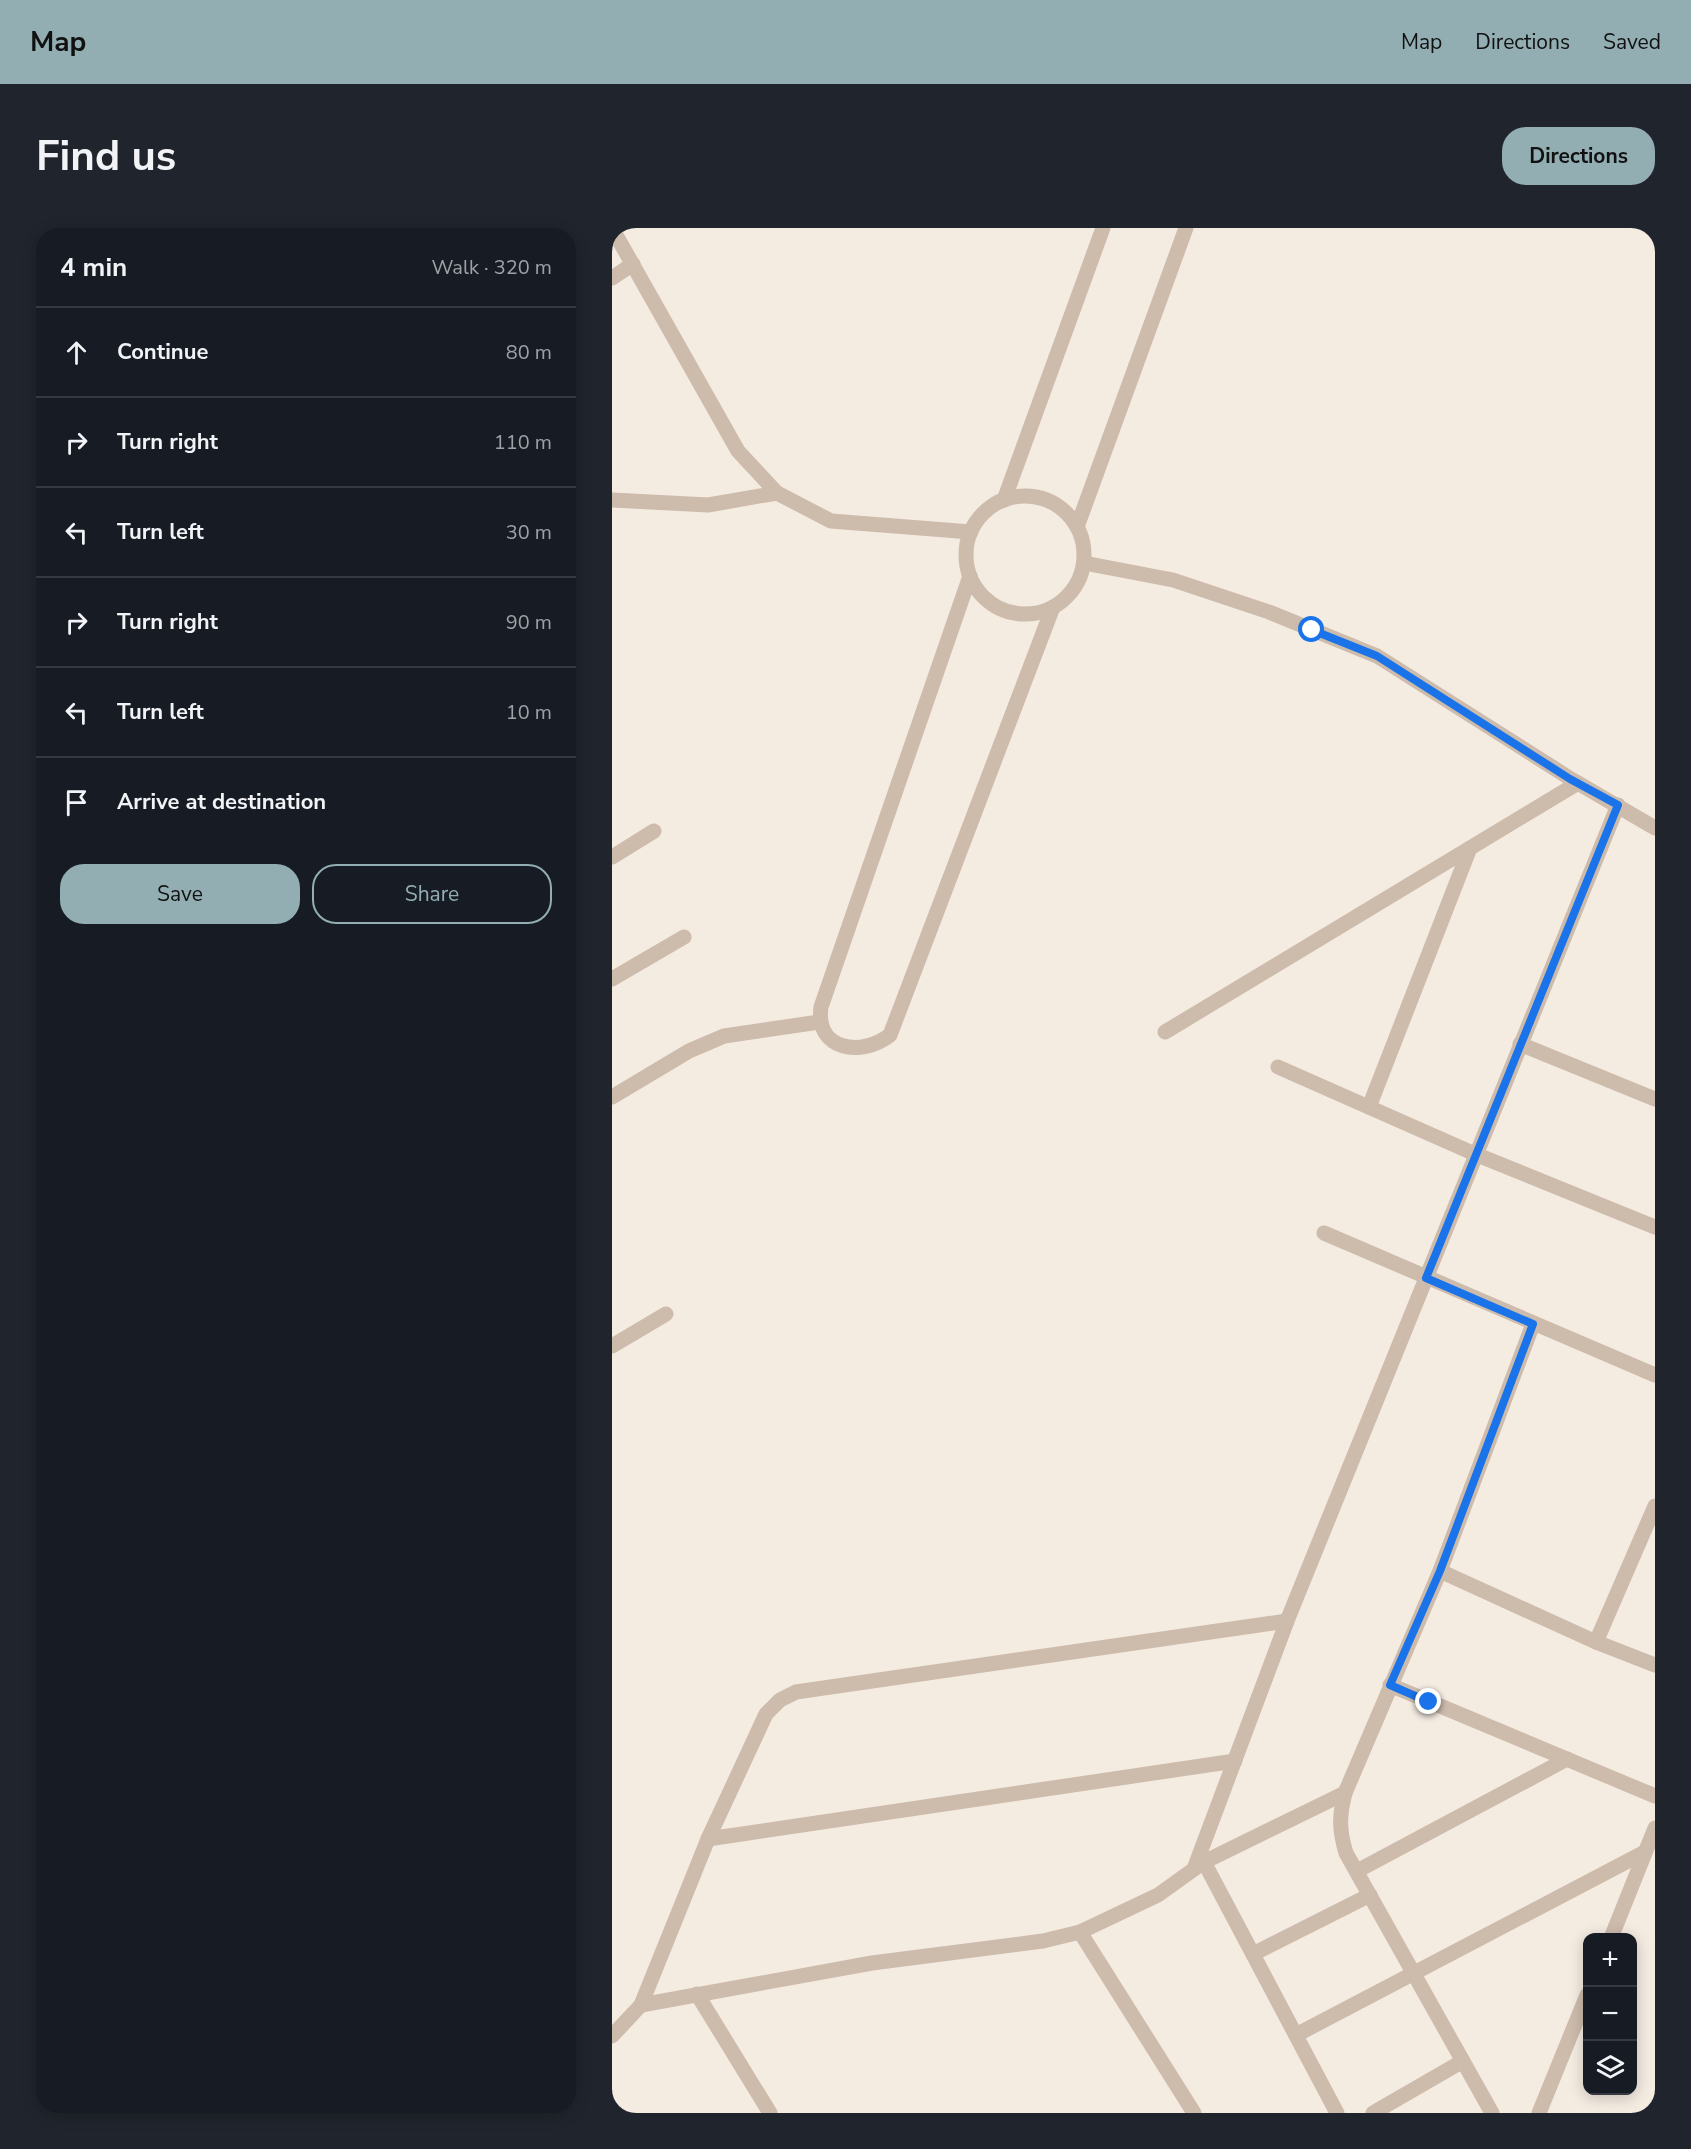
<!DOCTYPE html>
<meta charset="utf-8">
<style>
:root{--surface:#171b24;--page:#20242c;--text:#f1f3f6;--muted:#9ea1a6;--line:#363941;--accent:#92aeb2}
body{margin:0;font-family:"Nunito Sans",sans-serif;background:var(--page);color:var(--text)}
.controls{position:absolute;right:18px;bottom:18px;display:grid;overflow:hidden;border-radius:12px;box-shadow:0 3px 15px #0003}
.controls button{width:54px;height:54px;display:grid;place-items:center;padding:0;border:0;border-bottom:2px solid var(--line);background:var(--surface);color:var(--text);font:30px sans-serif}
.stop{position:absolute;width:18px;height:18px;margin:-14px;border:4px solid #1a73e8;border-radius:50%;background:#fff}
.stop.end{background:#1a73e8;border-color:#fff;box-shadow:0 2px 6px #0008}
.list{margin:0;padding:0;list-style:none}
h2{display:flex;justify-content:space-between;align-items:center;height:78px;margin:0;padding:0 24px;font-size:26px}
h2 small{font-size:20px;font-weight:400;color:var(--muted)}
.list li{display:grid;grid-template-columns:39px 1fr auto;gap:18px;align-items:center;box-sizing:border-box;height:90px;padding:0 24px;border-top:2px solid var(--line)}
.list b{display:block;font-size:22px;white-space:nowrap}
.list em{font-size:20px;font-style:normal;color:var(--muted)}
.actions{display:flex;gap:12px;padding:18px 24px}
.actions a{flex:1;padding:14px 0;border:2px solid var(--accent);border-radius:24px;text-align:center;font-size:21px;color:var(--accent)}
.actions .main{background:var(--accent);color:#111}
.icon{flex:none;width:33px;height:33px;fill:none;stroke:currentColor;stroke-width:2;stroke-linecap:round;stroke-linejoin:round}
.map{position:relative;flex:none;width:1043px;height:1885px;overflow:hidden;border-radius:24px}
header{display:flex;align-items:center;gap:36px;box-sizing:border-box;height:84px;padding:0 30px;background:var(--accent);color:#111}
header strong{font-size:28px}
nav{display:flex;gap:33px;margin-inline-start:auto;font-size:21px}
.intro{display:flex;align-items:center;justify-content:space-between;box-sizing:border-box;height:144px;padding:0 36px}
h1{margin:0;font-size:42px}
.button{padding:15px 27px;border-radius:24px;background:var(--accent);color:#111;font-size:21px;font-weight:700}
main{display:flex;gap:36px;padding:0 36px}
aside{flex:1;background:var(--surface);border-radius:24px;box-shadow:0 3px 15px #0003}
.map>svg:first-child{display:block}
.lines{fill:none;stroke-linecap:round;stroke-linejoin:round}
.minor{stroke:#cdbbac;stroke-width:15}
.tertiary{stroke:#cdbbac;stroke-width:15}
.route{stroke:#1a73e8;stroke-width:8}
</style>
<header>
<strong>Map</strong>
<nav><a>Map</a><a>Directions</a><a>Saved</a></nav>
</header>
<div class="intro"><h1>Find us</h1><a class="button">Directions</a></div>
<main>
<aside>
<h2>4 min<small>Walk · 320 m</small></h2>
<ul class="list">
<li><svg class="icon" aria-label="ahead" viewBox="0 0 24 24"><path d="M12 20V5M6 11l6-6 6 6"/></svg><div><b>Continue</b></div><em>80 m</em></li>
<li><svg class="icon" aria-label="right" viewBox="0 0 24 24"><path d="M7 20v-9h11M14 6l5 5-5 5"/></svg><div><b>Turn right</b></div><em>110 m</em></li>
<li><svg class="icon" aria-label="left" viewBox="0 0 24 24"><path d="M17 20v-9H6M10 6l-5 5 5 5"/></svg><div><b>Turn left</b></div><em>30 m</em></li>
<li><svg class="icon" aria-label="right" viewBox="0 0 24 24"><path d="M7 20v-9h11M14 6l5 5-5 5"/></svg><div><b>Turn right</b></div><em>90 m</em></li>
<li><svg class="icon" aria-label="left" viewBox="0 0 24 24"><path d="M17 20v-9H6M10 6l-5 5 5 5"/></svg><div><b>Turn left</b></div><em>10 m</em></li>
<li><svg class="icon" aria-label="arrive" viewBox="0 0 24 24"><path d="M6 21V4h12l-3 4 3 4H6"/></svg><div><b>Arrive at destination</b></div></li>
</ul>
<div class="actions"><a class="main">Save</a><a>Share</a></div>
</aside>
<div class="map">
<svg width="1043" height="1885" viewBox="0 0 1043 1885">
<rect width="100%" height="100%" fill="#f4ebe1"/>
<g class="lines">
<g class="minor">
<path d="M0 50 21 36"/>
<path d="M0 272 96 277 165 265"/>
<path d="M392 272 491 0"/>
<path d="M465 299 574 0"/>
<path d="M358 348 209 779C203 823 250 829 278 807L441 379"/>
<path d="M0 629 42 603"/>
<path d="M0 751 72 709"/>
<path d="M553 804 966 555"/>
<path d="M908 816 1043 871"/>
<path d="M666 839 863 926 1043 999"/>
<path d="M0 869 77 823 112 808 207 794"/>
<path d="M757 879 858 620"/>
<path d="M712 1005 1043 1147"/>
<path d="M0 1118 54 1086"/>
<path d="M828 1343 984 1414 1043 1437"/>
<path d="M984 1414 1043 1278"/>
<path d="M778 1457 1043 1568"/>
<path d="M96 1611 623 1533"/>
<path d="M592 1634 725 1885"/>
<path d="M582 1641 675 1393 1006 577"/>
<path d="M745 1643 955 1531"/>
<path d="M468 1704 582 1885"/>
<path d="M999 1710 1043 1600"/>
<path d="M641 1726 758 1667"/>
<path d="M85 1766 158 1885"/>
<path d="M29 1777 260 1735 431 1713 468 1704 546 1667 592 1634 733 1565"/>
<path d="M684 1807 1033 1624"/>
<path d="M0 1808 29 1777 96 1611 154 1486 168 1472 184 1464 675 1393"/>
<path d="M761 1885 851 1833"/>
<path d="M880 1885 734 1625C727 1602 727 1588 733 1565L828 1343 921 1096"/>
<path d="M927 1885 975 1767"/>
</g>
<g class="tertiary">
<path d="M0 0 126 223 165 265 219 293 359 304"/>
<circle cx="413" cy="327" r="59"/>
<path d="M472 335 561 352 657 384 765 428 959 551 1043 600"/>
</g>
</g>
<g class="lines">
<path class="route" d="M700 402 765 428 958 551 1006 577 814 1050 921 1096 828 1343 778 1457 817 1474"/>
</g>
</svg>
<div class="controls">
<button>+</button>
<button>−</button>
<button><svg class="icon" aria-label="layers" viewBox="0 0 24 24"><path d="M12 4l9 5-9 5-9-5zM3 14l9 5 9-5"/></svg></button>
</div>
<div class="stop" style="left:700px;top:402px"></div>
<div class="stop end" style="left:817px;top:1474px"></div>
</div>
</main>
